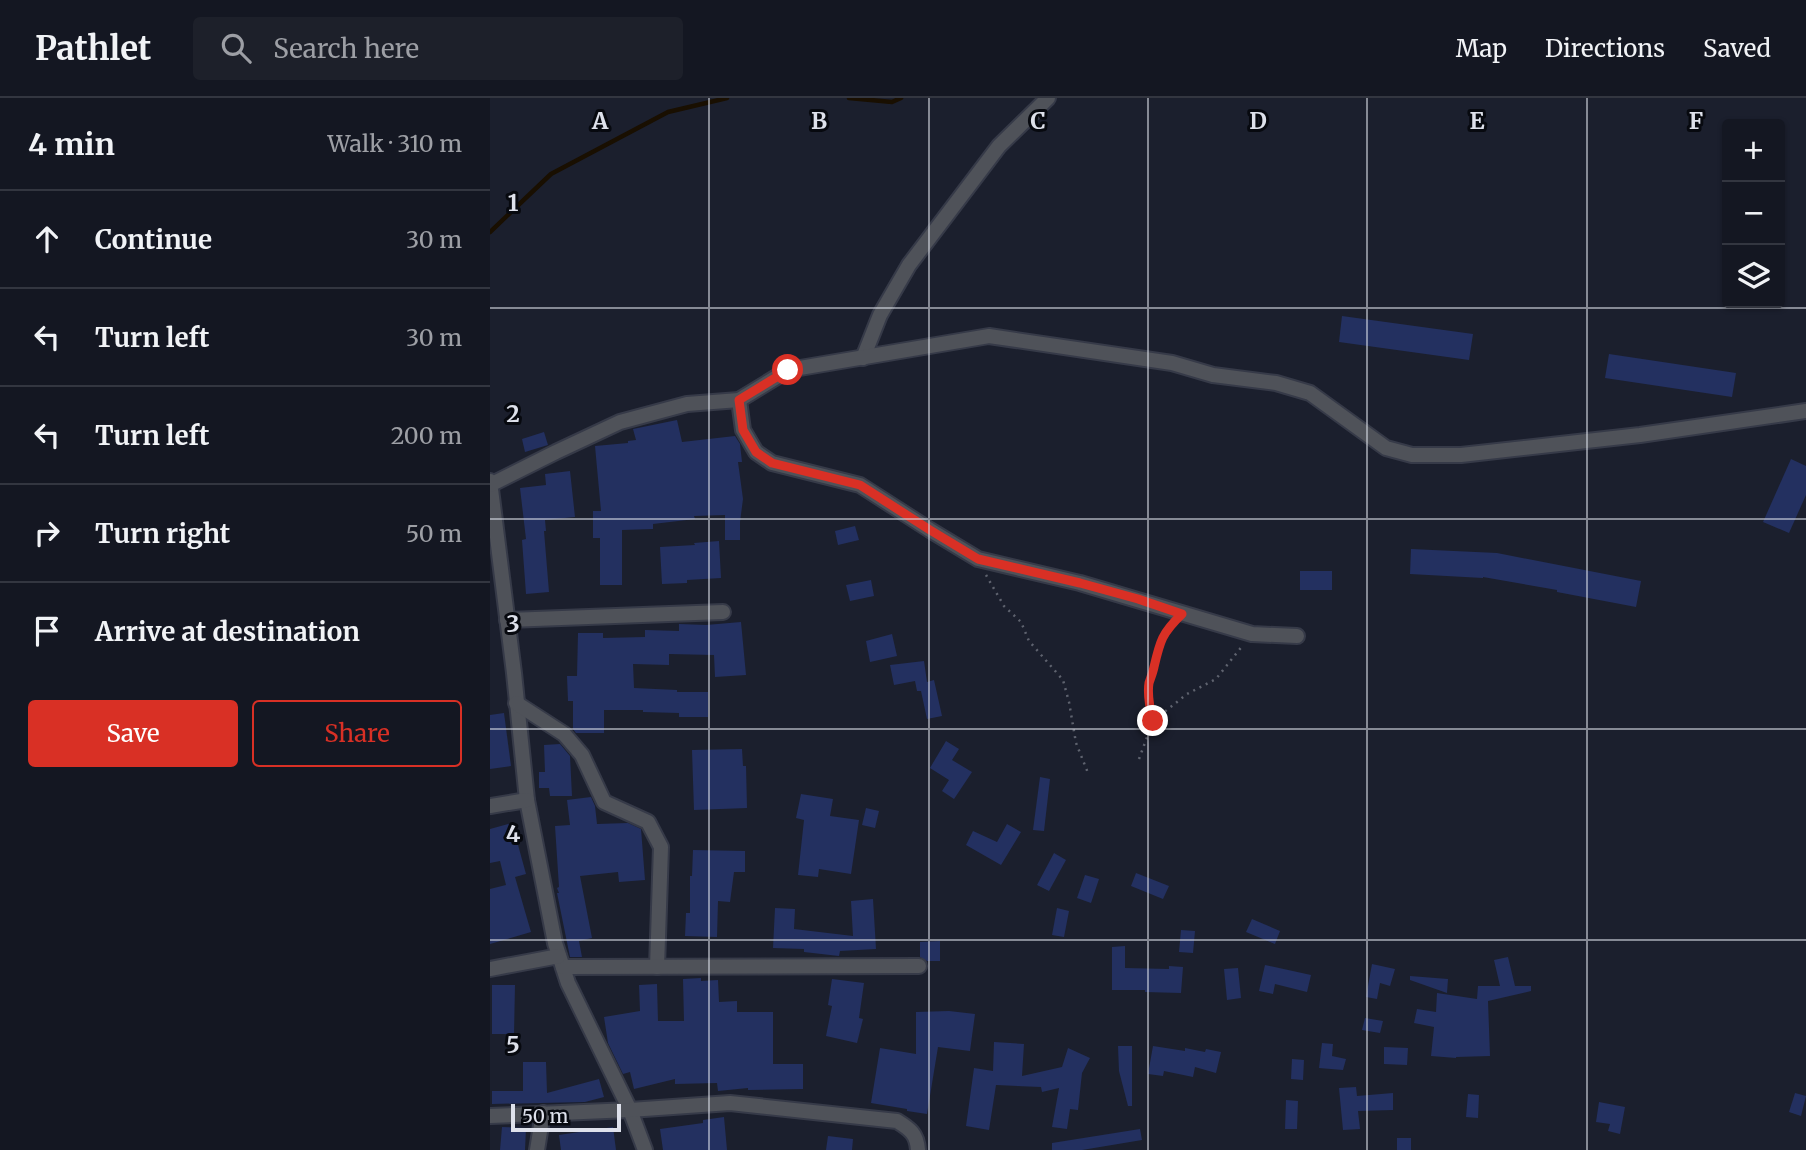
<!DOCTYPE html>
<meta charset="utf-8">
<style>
:root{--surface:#141722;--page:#1d202a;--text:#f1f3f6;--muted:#9d9fa5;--line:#333640;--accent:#d93025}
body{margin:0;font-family:Merriweather,serif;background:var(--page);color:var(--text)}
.controls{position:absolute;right:21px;top:21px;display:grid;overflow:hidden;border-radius:7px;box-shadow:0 2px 5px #0004}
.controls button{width:63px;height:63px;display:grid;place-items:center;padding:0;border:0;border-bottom:2px solid var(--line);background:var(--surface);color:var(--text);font:35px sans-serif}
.scale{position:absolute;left:21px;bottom:18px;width:110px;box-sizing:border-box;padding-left:7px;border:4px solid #dee1eb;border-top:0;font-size:19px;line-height:24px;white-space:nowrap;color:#dee1eb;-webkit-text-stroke:5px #07090f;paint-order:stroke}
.stop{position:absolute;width:21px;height:21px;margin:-16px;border:5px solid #d93025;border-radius:50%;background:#fff}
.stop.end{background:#d93025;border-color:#fff;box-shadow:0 2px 7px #0008}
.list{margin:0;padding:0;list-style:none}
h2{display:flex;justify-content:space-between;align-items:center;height:91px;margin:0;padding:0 28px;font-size:30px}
h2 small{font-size:23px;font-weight:400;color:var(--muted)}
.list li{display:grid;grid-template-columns:46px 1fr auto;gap:21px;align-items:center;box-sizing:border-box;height:98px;padding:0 28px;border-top:2px solid var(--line)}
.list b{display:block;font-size:26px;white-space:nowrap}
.list em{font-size:23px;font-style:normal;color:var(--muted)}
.actions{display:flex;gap:14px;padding:21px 28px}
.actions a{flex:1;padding:16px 0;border:2px solid var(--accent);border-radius:7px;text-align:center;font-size:24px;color:var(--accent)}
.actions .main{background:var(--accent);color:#fff}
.icon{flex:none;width:38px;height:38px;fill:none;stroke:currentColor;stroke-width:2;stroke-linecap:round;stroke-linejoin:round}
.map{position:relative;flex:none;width:1316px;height:1052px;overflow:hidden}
header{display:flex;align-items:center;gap:42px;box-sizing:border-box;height:98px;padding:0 35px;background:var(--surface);border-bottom:2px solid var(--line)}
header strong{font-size:33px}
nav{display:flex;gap:38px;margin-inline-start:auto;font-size:24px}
.search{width:490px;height:63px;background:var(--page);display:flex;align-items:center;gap:18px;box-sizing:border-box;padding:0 24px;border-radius:7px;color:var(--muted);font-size:26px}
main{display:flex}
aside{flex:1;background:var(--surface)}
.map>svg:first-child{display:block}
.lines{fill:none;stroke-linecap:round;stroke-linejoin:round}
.stream{stroke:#190f01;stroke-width:4.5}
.building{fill:#233060}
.minor-casing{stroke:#363a48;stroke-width:18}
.path{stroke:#5f636f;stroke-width:2.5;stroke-dasharray:2 5;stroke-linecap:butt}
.minor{stroke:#4f5259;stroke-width:14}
.route{stroke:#d93025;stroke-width:9}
.grid{fill:none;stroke:#dee1eb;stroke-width:2;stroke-opacity:0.55}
.grid-label{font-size:23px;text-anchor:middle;font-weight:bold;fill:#dee1eb;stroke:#07090f;stroke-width:6;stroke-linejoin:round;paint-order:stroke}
</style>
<header>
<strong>Pathlet</strong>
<div class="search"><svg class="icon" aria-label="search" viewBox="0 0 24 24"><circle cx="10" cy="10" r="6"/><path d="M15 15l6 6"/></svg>Search here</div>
<nav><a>Map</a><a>Directions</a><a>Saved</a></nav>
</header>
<main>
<aside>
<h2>4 min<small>Walk · 310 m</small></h2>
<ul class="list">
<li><svg class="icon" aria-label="ahead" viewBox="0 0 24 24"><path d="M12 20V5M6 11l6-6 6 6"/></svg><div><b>Continue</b></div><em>30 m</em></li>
<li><svg class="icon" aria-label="left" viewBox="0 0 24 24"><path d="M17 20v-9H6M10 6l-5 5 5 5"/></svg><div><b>Turn left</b></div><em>30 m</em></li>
<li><svg class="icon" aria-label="left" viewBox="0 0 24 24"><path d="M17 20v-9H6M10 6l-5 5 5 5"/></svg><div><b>Turn left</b></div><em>200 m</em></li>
<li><svg class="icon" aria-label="right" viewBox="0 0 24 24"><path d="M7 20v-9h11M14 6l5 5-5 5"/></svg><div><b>Turn right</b></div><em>50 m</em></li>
<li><svg class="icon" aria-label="arrive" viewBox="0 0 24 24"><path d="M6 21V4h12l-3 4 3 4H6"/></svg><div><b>Arrive at destination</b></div></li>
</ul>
<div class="actions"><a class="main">Save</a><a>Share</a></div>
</aside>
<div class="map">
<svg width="1316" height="1052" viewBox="0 0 1316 1052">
<rect width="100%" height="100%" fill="#1b1f2d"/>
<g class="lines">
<g class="stream">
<path d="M359 0 402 4 411 0"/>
<path d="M0 134 61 76 178 14 237 0"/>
</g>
</g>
<g class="building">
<path d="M852 218 983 236 979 262 849 244Z"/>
<path d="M1119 256 1246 275 1242 299 1115 280Z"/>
<path d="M187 322 192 344 245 338 250 346 252 364H248L253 401 250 424V442H235V417L204 418 205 421 163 426V431L132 432V487H110V440H103V413H111L105 348 138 345V343L146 342 143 331Z"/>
<path d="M54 334 58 347 35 354 32 341Z"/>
<path d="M1301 361 1316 368V397L1299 435 1273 424Z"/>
<path d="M80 373 85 419 55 422 56 433H54L59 494 36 496 32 442 36 441 30 390 56 387 55 376Z"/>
<path d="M365 428 369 442 348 447 345 433Z"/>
<path d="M229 443 231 480 197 482V485L172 486 170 449 205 447 204 445Z"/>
<path d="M921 451 1007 455 1151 483 1146 509 1067 494V492L993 479V480L920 476Z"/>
<rect x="810" y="473" width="32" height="19"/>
<path d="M381 482 384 498 360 503 356 487Z"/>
<path d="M251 524 256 577 225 579 224 557 179 556V567L143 566 144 590 187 592V594H218V619H189V615L153 614V612H114V635H86L83 631V603H78L77 578H87L88 535H113V540L155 539V532L189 533V526L216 527Z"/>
<path d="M402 536 407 558 380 564 376 543Z"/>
<path d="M434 563 437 584 444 582 452 618 437 621 431 593H427L425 583 404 587 400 567Z"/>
<path d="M14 615 21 668 0 671V617Z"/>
<path d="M456 643 469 651 462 662 482 674 464 701 452 693 459 682 440 670Z"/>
<path d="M70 646 80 658 82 698H60L59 690H49V674H55L54 647Z"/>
<path d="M252 651 253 668H256L257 710 204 712 202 652Z"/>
<path d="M550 679 560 681 554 733 543 732Z"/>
<path d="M311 696 343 701 340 718 369 722 361 776 329 771 328 779 308 777 314 722 306 720Z"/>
<path d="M101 699 105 708 107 726 138 725 151 731 155 782 129 784 128 774 90 778 102 840 89 843 92 859H80L67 795H69L67 790 69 789 65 728 80 727 77 702Z"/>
<path d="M376 710 389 713 385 730 372 727Z"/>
<path d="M22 725 36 776 25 779 41 834 0 846V791L16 787 10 763 0 765V731Z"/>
<path d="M517 726 531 734 511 767 476 747 483 733 507 744Z"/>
<path d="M203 752 255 753V774H244L240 804 228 803 227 839 195 838 196 815H200V778H202Z"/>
<path d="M564 755 576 762 559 793 547 787Z"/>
<path d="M646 775 679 788 673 801 641 788Z"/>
<path d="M595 777 609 781 601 805 587 800Z"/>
<path d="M383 801 386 851 350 853 349 858 314 854V851L283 850 285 810 305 811 304 831 363 838 361 803Z"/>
<path d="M567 810 579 813 574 839 562 837Z"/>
<path d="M762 821 790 833 785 846 756 834Z"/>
<path d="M691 832 705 833 703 855 689 854Z"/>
<path d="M450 843V863H437L430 859V844Z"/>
<path d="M635 848V870L679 871V868L693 869 691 895 655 894V892H622V849Z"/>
<path d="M1018 859 1025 888H1041V893L998 903 1000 958 966 959V960L941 958 944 929 924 925 927 911 946 914 947 895 987 901 988 888H1010L1004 862Z"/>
<path d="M882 866 905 871 900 888 890 885 887 901 876 899Z"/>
<path d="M775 867 821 877 817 894 785 886 783 896 769 893Z"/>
<path d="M748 870 751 900 737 902 734 871Z"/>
<path d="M920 878 958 881 957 895 920 882Z"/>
<path d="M211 880V883L228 882 229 904 247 903V914H283V966H313V991L258 992V990L228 993 227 985 185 986V981L144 991 140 974 133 976 118 945 114 919 150 913 149 887 167 886 168 923H194L193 881Z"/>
<path d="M342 881 374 885 369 920 373 921 367 945 336 938 342 908 338 907Z"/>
<path d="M2 887H25L24 936H2Z"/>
<path d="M459 913 485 916 480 953 448 949 437 1016 417 1013V1011L381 1005 390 950 426 956V914Z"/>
<path d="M875 920 893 923 890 935 872 932Z"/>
<path d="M504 944 534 946 532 978 572 969 578 950 600 960 592 975 588 1012 580 1011 577 1031 562 1029 569 990 552 994 551 989 506 987 499 1032 476 1028 484 970 503 973Z"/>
<path d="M832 945 843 946 842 958 856 961 853 972 829 970Z"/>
<path d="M628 948H642V1008H638L629 973Z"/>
<path d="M663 948 695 953V950L715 954 716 951 731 954 726 975 705 969 703 979 674 973 673 978 658 976Z"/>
<path d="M894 949 918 950 917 967 894 966Z"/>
<path d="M802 961 814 962 813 982 801 981Z"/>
<path d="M33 964H56L57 995 109 981 114 999 95 1004 2 1006V993H33Z"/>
<path d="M866 989 867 998 903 995V1012L868 1013 870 1031 853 1032 849 990Z"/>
<path d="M1305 995 1316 998 1311 1018 1299 1014Z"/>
<path d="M978 996 989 997 988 1020 976 1019Z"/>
<path d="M796 1002 808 1003 807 1031H795Z"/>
<path d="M1109 1004 1135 1009 1130 1036 1118 1033 1120 1026 1106 1024Z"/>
<path d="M234 1019 237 1052H173L170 1031 213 1025V1022Z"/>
<path d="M12 1029 36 1030 35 1052H10Z"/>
<path d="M123 1029 126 1052H71L69 1037Z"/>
<path d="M650 1031 652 1042 592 1052H562V1045Z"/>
<path d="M338 1038 363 1041 362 1052H336Z"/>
<rect x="907" y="1040" width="14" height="12"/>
</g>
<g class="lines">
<g class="minor-casing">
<g id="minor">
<path d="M373 260 390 217 419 167 509 48 558 0"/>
<path d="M249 302 253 332 266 354 282 365 370 387 440 432 488 461 590 485 762 536 807 538"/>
<path d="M0 383 24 575 37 702 65 845 78 885 140 1012 155 1052"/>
<path d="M0 387 66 354 130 324 197 306 249 302 298 272 499 238 682 265 723 277 786 285 820 295 896 350 922 357H971L1150 337 1316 313"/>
<path d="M17 522 233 514"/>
<path d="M26 605 74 636 92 657 114 704 158 724 171 749 167 869"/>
<path d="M0 708 37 702"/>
<path d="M73 869 429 868"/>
<path d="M0 871 69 858"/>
<path d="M0 1018 140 1012 240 1005 407 1023C420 1031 427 1036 428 1052"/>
<path d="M47 1052 53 1015"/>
</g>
</g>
<g class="path">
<path d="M496 477 514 508 531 524 539 543 573 582 579 604 586 645 598 675"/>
<path d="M663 622C661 611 658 600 659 589 659 583 662 578 664 572 668 556 669 539 682 526"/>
<path d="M649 661 663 623 697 596 726 581 753 547"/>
</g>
<use href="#minor" class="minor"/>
</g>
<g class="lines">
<path class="route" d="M298 272 249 302 253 332 266 354 282 365 370 387 440 432 488 461 590 485 648 501 692 516C672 535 670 543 664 569 663 574 661 579 659 585 657 597 660 611 663 623"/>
</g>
<path class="grid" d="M219 0V1052M439 0V1052M658 0V1052M877 0V1052M1097 0V1052M0 210H1316M0 421H1316M0 631H1316M0 842H1316"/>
<g class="grid-label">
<text x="110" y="31">A</text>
<text x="329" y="31">B</text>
<text x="548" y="31">C</text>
<text x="768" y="31">D</text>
<text x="987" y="31">E</text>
<text x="1206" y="31">F</text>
<text x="23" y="113">1</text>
<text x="23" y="324">2</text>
<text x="23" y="534">3</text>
<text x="23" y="744">4</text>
<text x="23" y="955">5</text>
</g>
</svg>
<div class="controls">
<button>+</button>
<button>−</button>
<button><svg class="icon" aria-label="layers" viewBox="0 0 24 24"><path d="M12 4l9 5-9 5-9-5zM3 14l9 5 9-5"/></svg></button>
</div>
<div class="scale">50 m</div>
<div class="stop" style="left:298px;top:272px"></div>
<div class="stop end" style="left:663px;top:623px"></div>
</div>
</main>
